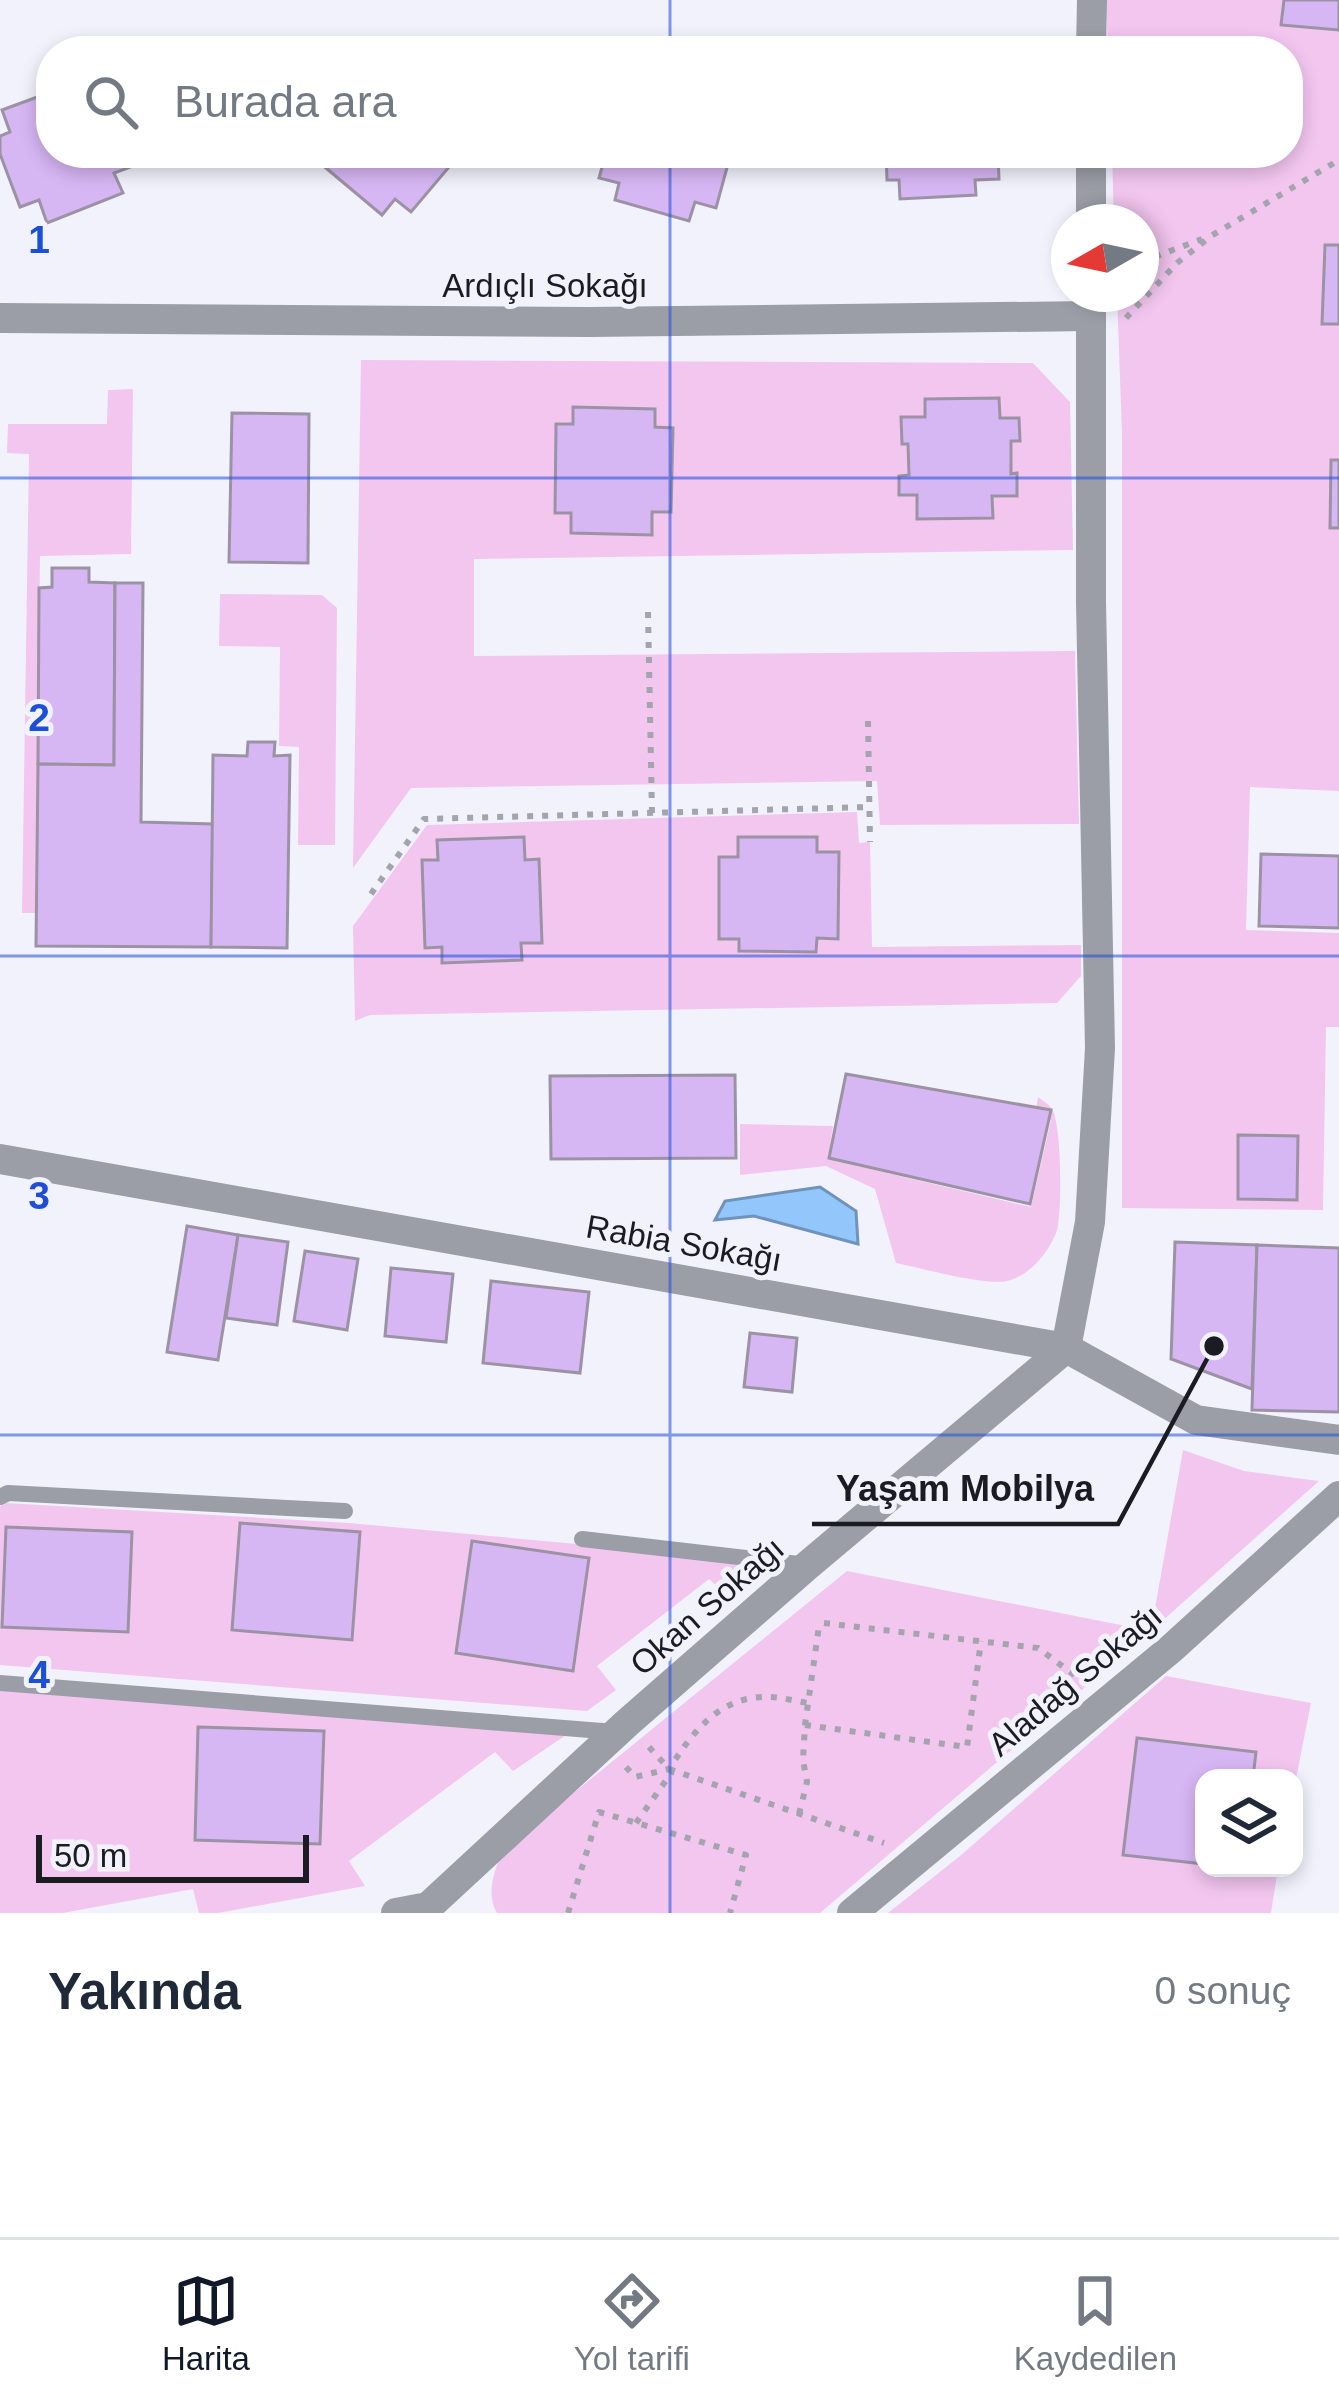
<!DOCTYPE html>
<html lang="tr">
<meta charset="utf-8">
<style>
:root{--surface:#fff;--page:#f2f2f3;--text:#1f2937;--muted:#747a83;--line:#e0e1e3;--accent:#111827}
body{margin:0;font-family:Arial,sans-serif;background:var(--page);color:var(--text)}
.controls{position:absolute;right:36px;bottom:36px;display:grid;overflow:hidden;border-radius:24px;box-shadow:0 6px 18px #0003}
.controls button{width:108px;height:108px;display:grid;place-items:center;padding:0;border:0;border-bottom:3px solid var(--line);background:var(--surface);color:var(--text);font:60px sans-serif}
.compass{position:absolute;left:1051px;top:204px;width:108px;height:108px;border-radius:50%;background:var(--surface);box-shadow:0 6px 18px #0003;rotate:261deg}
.scale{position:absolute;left:36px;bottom:30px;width:273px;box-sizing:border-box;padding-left:12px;border:6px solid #1b1b22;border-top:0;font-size:33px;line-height:42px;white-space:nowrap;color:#1b1b22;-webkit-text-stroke:9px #f2f2fd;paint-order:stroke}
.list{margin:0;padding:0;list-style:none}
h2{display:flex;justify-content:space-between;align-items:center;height:156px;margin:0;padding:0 48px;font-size:51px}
h2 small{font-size:39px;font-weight:400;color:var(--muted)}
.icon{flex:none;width:66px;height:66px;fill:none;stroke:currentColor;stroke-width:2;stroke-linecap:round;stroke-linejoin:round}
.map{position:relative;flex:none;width:1339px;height:1913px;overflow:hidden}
.search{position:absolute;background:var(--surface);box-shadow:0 6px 18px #0003;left:36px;right:36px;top:36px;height:132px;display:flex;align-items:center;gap:30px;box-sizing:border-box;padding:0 42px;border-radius:48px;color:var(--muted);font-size:45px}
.sheet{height:324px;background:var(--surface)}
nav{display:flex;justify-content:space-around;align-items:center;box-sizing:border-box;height:168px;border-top:3px solid var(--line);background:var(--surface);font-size:33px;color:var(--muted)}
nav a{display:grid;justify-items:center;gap:6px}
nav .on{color:var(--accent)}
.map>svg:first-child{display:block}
.green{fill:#f3c6f0}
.water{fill:#93c6fa;stroke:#6f93b9;stroke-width:3}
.building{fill:#d7b6f4;stroke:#9b93a4;stroke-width:3}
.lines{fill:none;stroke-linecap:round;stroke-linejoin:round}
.path{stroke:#a4a4ae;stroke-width:6;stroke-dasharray:6 9;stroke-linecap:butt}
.service{stroke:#9b9ea6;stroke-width:16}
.minor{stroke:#9b9ea6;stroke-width:30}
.grid{fill:none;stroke:#1d4ed8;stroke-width:3;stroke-opacity:0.55}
.labels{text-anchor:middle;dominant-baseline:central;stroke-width:10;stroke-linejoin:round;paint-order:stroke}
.street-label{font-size:33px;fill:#1b1b22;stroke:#f2f2fd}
.grid-label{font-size:39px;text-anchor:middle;font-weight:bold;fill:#1d4ed8;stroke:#f2f2fd;stroke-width:10;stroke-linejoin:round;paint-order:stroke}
.leader{fill:none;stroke:#1b1b22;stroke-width:4.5}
.callout-dot{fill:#1b1b22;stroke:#f2f2fd;stroke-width:4.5}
.callout-label{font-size:36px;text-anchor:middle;font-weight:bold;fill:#1b1b22;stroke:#f2f2fd;stroke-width:10;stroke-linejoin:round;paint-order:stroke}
</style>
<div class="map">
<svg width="1339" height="1913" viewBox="0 0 1339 1913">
<rect width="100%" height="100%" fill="#f2f2fd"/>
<g class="green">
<path d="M1106 0H1284L1282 25 1339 30V791L1250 787 1246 930 1339 933V1027H1326L1323 1210 1122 1208V435L1117 294H1141V222H1114L1112 153H1288V51H1108Z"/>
<path d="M361 360 1033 363 1070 402 1073 550 474 559V656L1075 651 1079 824 880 825 877 781 411 788 353 868Z"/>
<path d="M133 389 131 554 40 556 36 913H22L29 454 7 453 8 424H107L108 390Z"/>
<path d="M220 594 322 595 337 608 335 845H298L299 747 279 746 280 647 219 646Z"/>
<path d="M857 812 859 843 870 842 872 947 1081 945V976L1057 1003 370 1015 355 1021 353 926 427 825Z"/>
<path d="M1038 1097C1043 1101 1049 1104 1052 1109 1062 1125 1062 1212 1057 1230 1050 1251 1030 1276 1007 1281 985 1286 921 1268 896 1263L875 1189 826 1166 740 1175V1124L833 1126 828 1159 1031 1207 1051 1120 1035 1116Z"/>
<path d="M1183 1450 1244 1471 1319 1481 1151 1631 820 1913H497C485 1892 495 1872 502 1851L847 1571 1151 1631Z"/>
<path d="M6 1503 349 1523 577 1544 739 1564 749 1579 726 1595 709 1579 597 1666 616 1690 587 1711 0 1665V1506Z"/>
<path d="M1166 1676 1311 1703 1294 1789V1778H1204V1868H1278L1271 1913H888L960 1856Z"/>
<path d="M0 1683 575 1729 513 1771 495 1752 349 1861 365 1886 218 1913H199L193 1889 63 1913H0Z"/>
</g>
<path class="water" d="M820 1187 856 1211 858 1244 754 1216 715 1220 725 1201Z"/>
<g class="building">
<path d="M1284 0H1339V30L1281 25Z"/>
<path d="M51 92V153H131L136 165 114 173 123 193 47 223 39 200 20 207 0 154V136L10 132 2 110Z"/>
<path d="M329 153H460V154L411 212 395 199 382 215 320 163Z"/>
<path d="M606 153H731L716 208 695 202 689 221 615 200 619 183 599 178Z"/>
<path d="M886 153H998L999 179 975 180 976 195 900 199 899 180H887Z"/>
<path d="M1325 245H1339V324H1322Z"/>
<path d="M999 398 1000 418H1019L1020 441H1011V474L1017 473V496H992L993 518 917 519V495H899V476L909 475 908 444H902L901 417H925V399Z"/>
<path d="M573 407 655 409V427L673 428 671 512H652V535L571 533V513H555L556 424H573Z"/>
<path d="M232 413 309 414 308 563 229 562Z"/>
<path d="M1331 460H1339V528H1330Z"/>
<path d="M52 568H89V582L115 583 114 765 38 764 39 588 52 587Z"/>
<path d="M115 583H143L141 822 213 824 211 947 36 946 38 764 114 765Z"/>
<path d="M248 742H275L274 756 290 755 287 948 211 947 213 755 247 756Z"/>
<path d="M524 837 525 860 539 859 542 943H521L522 960 442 963V947L425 948 422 860H438L437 840Z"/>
<path d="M738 837H817V852H839L838 939 817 938 816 952 739 951V939H719V857H738Z"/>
<path d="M1261 854 1339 856V928L1259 926Z"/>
<path d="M846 1074 1051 1110 1030 1204 829 1158Z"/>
<path d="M735 1075 736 1158 551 1159 550 1076Z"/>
<path d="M1238 1135 1298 1136 1297 1200 1238 1199Z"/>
<path d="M187 1226 238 1235 218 1360 167 1352Z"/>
<path d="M238 1235 288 1242 277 1325 226 1318Z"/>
<path d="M1175 1242 1257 1245 1252 1389 1171 1359Z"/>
<path d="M1257 1245 1339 1248V1412L1252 1410Z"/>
<path d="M305 1251 358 1259 347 1330 294 1321Z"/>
<path d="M391 1268 453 1274 446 1342 385 1336Z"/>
<path d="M491 1281 589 1292 580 1373 483 1363Z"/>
<path d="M750 1333 797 1338 792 1392 744 1387Z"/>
<path d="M240 1523 360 1532 352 1640 232 1630Z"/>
<path d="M6 1527 132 1532 128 1632 2 1627Z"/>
<path d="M472 1541 589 1558 573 1671 456 1653Z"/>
<path d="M198 1727 324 1731 320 1844 195 1840Z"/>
<path d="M1137 1738 1256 1752 1253 1778H1204V1864L1123 1855Z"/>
</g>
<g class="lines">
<g class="path">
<path d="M1141 262 1202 239"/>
<path d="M1126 318 1177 263 1211 236 1339 160"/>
<path d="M648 612 652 813"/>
<path d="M868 721 870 842"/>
<path d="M371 894 424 819 870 807"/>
<path d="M824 1623 1038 1648 1081 1680"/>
<path d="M805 1725 967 1747 981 1641"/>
<path d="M649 1747 669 1769 884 1843"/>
<path d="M626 1767 635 1777 669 1769C693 1732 719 1696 768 1697 781 1697 795 1701 808 1703"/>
<path d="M799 1814 807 1782 803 1760 805 1725 819 1626"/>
<path d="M636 1823 672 1772"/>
<path d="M568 1913 599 1812 746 1855 730 1913"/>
</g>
<g class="service">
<path d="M0 1497 8 1493 345 1511"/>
<path d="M582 1539 808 1565"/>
<path d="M0 1683 615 1732"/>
</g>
<g class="minor">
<path d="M1091 51 1092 0"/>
<path d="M1091 222V153"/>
<path d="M0 318 589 322 1091 316"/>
<path d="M0 1159 1066 1348 1196 1420 1339 1440"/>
<path d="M396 1913 428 1907 627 1723 808 1565 1066 1348 1090 1222 1100 1048 1091 602V294"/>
<path d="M852 1913 1172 1648 1339 1496"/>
</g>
</g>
<path class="grid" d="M670 0V51M670 153V1913M0 478H1339M0 956H1339M0 1435H1339"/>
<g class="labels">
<g class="street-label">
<text x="545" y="285">Ardıçlı Sokağı</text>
<text transform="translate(684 1243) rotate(10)">Rabia Sokağı</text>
<text transform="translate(707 1606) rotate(-41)">Okan Sokağı</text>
<text transform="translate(1075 1680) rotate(-40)">Aladağ Sokağı</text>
</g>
</g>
<g class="grid-label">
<text x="39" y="253">1</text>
<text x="39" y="731">2</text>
<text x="39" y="1209">3</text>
<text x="39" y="1688">4</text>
</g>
<path class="leader" d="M1214 1346L1118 1524H812"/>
<circle class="callout-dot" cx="1214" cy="1346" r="12"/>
<g class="callout-label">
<text x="965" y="1501">Yaşam Mobilya</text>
</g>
</svg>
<div class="controls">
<button><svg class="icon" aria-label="layers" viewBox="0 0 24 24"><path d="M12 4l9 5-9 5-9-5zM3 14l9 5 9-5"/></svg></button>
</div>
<svg class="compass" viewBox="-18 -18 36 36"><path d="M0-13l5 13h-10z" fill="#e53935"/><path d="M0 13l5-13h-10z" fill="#747a83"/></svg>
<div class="scale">50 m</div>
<div class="search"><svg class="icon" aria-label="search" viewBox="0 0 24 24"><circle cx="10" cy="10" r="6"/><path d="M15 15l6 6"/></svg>Burada ara</div>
</div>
<section class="sheet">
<h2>Yakında<small>0 sonuç</small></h2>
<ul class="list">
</ul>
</section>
<nav>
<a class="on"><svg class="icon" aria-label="map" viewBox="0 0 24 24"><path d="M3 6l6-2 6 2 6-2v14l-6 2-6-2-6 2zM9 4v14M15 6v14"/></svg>Harita</a>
<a><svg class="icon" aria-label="directions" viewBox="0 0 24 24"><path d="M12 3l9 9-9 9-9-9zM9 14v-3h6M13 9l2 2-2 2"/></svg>Yol tarifi</a>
<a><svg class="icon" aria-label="saved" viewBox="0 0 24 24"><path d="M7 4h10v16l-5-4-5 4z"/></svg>Kaydedilen</a>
</nav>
